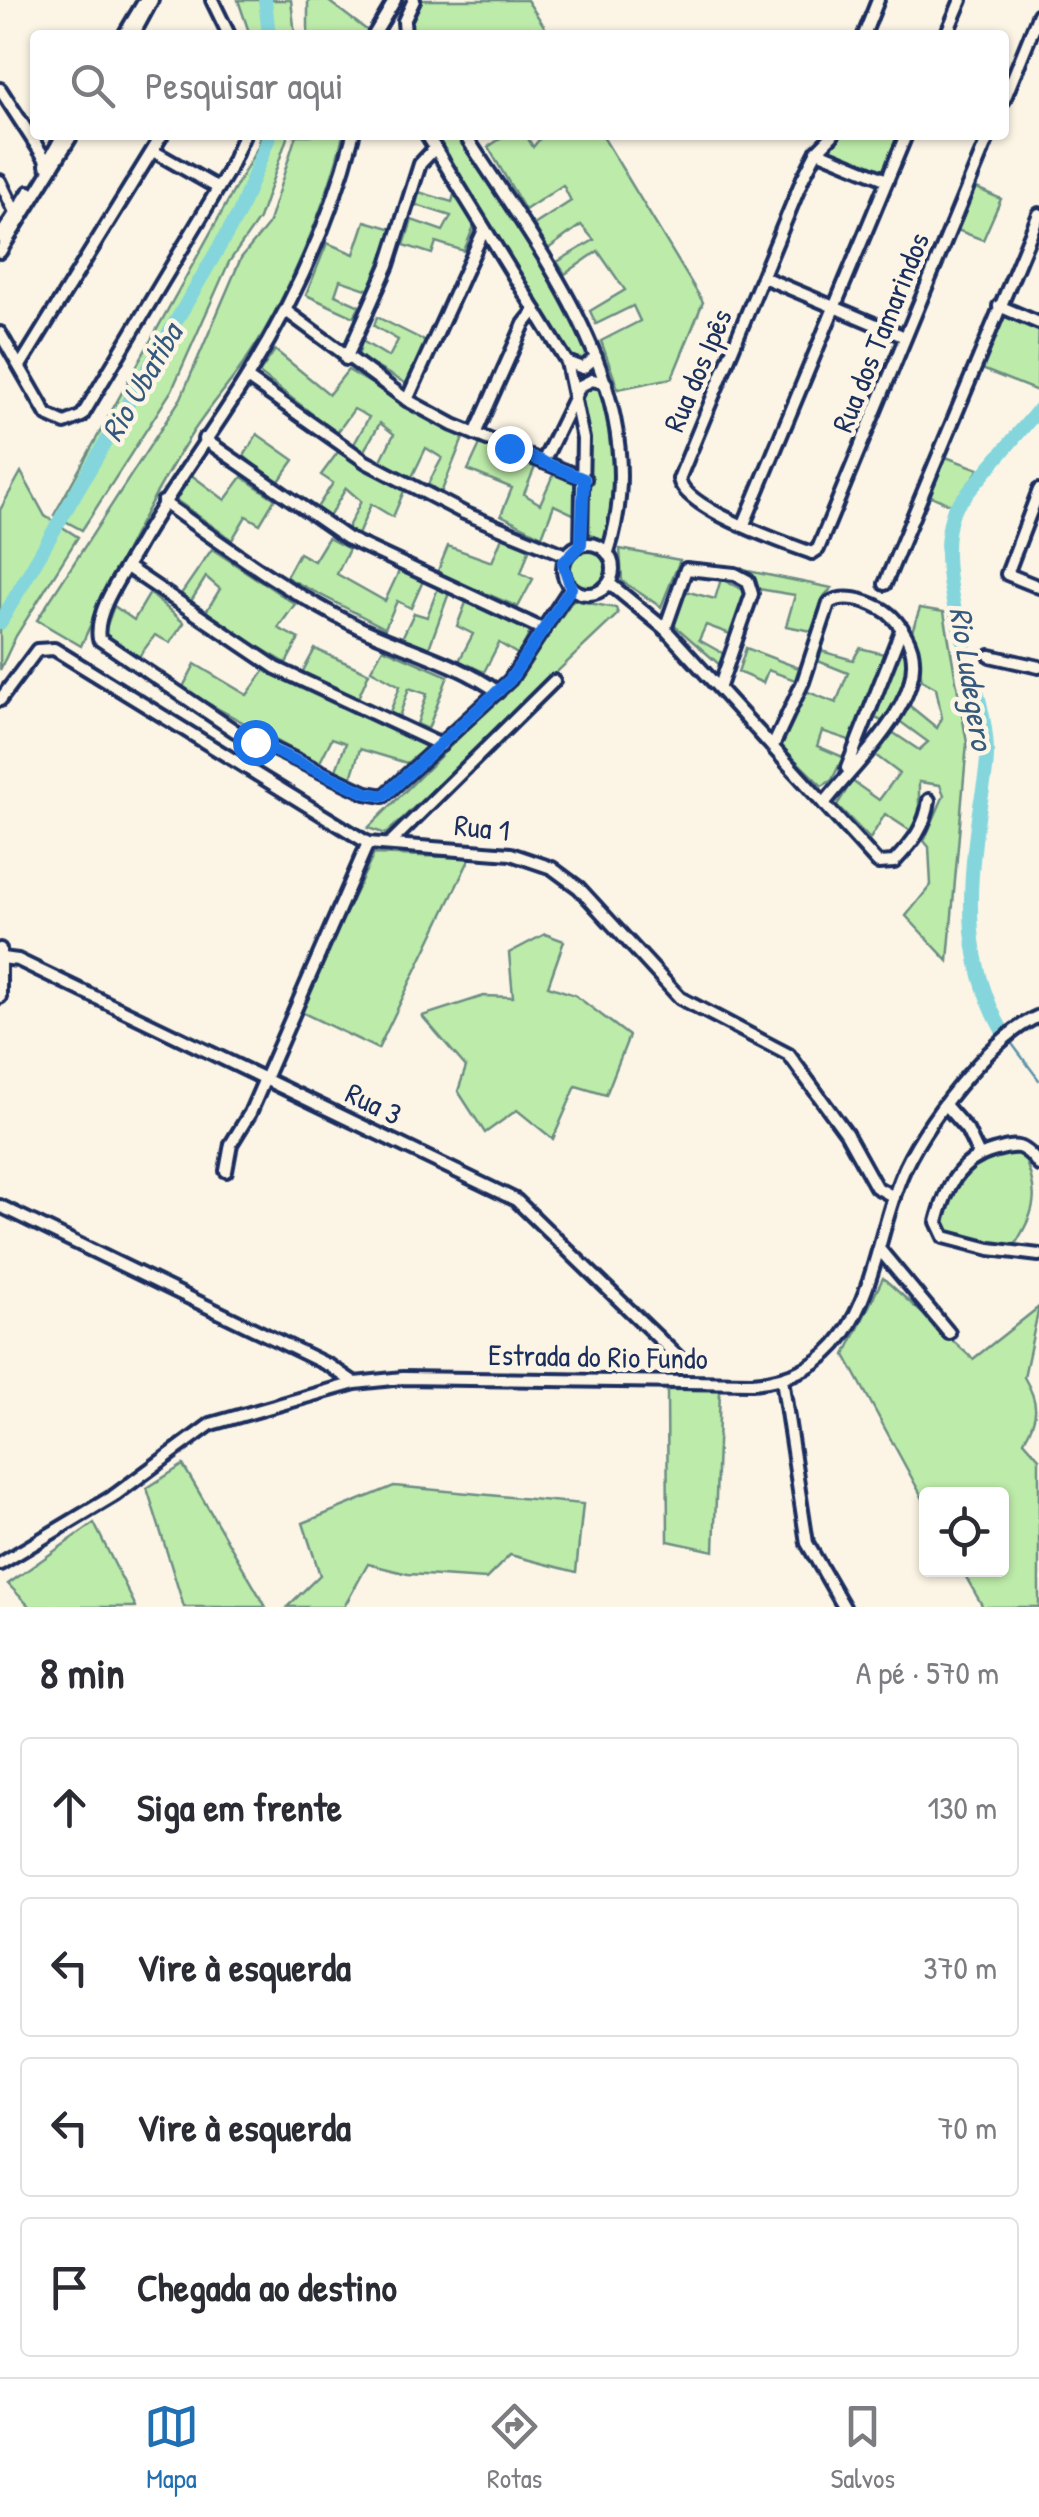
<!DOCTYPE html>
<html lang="pt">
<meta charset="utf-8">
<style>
:root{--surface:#fff;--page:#f7f7f7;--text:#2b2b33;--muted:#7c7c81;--line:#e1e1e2;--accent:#1f6fb2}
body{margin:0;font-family:"Patrick Hand",sans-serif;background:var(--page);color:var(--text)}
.controls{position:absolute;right:30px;bottom:30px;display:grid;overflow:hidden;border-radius:10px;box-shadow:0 2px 8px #0004}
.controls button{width:90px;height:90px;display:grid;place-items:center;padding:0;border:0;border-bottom:2px solid var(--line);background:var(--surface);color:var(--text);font:50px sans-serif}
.stop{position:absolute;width:30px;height:30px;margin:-22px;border:8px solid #1a73e8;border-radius:50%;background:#fff}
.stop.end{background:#1a73e8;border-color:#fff;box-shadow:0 2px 10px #0008}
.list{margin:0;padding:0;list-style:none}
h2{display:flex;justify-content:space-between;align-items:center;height:130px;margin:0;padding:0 40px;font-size:42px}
h2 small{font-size:32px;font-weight:400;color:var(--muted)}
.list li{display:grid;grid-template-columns:65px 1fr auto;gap:30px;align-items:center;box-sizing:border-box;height:140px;margin:0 20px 20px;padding:0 20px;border:2px solid var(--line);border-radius:10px}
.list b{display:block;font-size:38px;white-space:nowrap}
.list em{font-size:32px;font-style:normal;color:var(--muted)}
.icon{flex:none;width:55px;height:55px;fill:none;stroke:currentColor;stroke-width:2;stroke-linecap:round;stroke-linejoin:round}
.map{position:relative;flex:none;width:1039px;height:1607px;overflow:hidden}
.search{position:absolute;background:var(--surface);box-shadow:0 2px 8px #0004;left:30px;right:30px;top:30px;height:110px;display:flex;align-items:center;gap:25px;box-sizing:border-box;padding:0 35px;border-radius:10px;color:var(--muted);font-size:38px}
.sheet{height:770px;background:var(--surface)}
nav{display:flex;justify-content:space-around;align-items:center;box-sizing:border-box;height:140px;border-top:2px solid var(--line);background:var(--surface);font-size:28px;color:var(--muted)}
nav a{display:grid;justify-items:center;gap:5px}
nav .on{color:var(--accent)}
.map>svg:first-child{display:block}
.green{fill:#bdeba9;stroke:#6c8d84;stroke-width:2.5}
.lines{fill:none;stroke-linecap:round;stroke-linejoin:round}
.stream{stroke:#5a93aa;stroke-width:2.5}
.river{stroke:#84d6dc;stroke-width:14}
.minor-casing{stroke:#1b2f5e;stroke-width:18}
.minor{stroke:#fcf5e5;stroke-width:10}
.route{stroke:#1a73e8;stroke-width:12}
.labels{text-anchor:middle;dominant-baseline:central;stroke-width:9;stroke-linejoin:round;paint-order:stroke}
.street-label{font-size:30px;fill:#1b2f5e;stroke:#fcf5e5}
.water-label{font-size:32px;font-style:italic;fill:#35597e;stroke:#fcf5e5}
</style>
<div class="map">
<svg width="1039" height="1607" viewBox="0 0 1039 1607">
<rect width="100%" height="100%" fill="#fcf5e5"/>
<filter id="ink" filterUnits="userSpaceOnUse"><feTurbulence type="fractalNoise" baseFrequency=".01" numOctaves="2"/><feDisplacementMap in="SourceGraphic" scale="20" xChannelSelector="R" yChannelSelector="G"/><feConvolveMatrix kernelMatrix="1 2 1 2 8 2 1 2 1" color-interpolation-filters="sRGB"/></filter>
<g filter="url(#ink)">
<g class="green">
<path d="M238 0H291L295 35H250Z"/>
<path d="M327 0 368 31 367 35H308V0Z"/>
<path d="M423 0H527L550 35H410L413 15Z"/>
<path d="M260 135H288L259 219 229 262 172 390 82 530 54 515 259 145Z"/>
<path d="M296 135H343C327 204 289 294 250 354 232 382 209 407 191 435 149 501 112 575 81 646L37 620 181 398 241 258 268 225Z"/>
<path d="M433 135H462L570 306 590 352 585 360 571 362Z"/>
<path d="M506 135H526L533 147 543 135H602L703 302 672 378 618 389 601 341 640 321 633 306 596 324 590 311 625 290 598 251 565 274 557 262 594 240 581 225 548 249 534 225 571 201 563 185 525 210 488 147Z"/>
<path d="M840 135H904L884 174 828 153Z"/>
<path d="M972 186 1001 199 983 240 957 230Z"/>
<path d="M455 191 474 226 464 251 436 242 432 254 404 245 412 220 443 231 451 216 416 205 419 192 452 202Z"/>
<path d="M365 221 393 229 369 290 340 280 335 295 360 306 354 317 306 295 327 243 354 254Z"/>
<path d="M1007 312 1039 325 1037 391 982 369Z"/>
<path d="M377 317 429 343 409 385 358 357 362 341 389 357 398 340 374 326Z"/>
<path d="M275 350 329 394 348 370 463 438 441 493 428 484 442 458 426 448 412 477 379 464 394 434 380 423 362 454 353 446 369 417 354 409 337 433 259 373Z"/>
<path d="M590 384 604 391 613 473 609 535 599 540 585 530 589 469 579 397Z"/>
<path d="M257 434 294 460 277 484 244 456Z"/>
<path d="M480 444 535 467 524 494 540 504 554 473 580 485 575 515 554 505 542 536 501 515 512 488 468 470Z"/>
<path d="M338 452 404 491 393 517 371 504 358 535 347 529 361 501 346 488 329 517 316 509 333 483 321 475Z"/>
<path d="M943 456 979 469 953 506 927 494Z"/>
<path d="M21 472 45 516 78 537 16 636 0 670V510Z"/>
<path d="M190 474 225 500 242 477 275 499 260 524 246 516 232 540 176 500Z"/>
<path d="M502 537 530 547 521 573 533 579 518 607 437 573 448 546 492 562Z"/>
<path d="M328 538 349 549 337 574 385 601 399 571 423 581 411 608 397 601 385 628 286 577 299 553 314 561Z"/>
<circle cx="588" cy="569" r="23"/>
<path d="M212 549 295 604 278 628 299 639 286 663 204 615 220 589 206 577 190 603 181 594Z"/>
<path d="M620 549 680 560 661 607 622 581Z"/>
<path d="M748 571 832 588 825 595 812 631 786 626 795 595 759 589Z"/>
<path d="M721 579 746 591 733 635 706 625 699 640 724 654 720 665 674 625 685 591 715 599Z"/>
<path d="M438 588 449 593 429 648 402 638 414 613 427 617Z"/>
<path d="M150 593 184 623 170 643 155 635 138 658 104 633 114 606 134 620Z"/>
<path d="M467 600 531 630 519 655 499 643 484 672 459 661 473 634 457 626Z"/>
<path d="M573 600 616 608 618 614 386 834 368 828 518 679Z"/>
<path d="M920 608 944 612 967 743 948 961 906 916 931 885 929 847 924 841 944 795 940 785 919 782V811L911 831 885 814 870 839 837 805 852 781 879 800 899 773 875 755 892 732 919 750 928 742 898 720 910 706 937 728 942 718 936 688 922 680 912 631Z"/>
<path d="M383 648 448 676 428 729 417 724 427 694 409 688 399 717 390 712 400 686 371 670Z"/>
<path d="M746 648 799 668 795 680 768 670 763 683 738 672Z"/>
<path d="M860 648 888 655 852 741 822 731 817 746 843 757 832 780 822 786 781 746 806 691 836 703 848 673 818 661 821 651 853 660Z"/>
<path d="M905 648C918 670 899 704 884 722L875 718 897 650Z"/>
<path d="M315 649 369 673 358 698 302 673Z"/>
<path d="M195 664 247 695 265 670 428 746 407 763 360 749 351 778 335 773 346 743 332 738 319 764 182 689Z"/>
<path d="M374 854 470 858 378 1049 299 1011Z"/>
<path d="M545 934 564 941 548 986 575 995 629 1036 606 1095 576 1086 553 1139 517 1110 485 1133 458 1091 466 1067 422 1016 484 996 513 997 509 953Z"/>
<path d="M1021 1150C1039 1192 1039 1206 1014 1246L974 1242 944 1232 945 1205 974 1162Z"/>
<path d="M883 1278 973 1359 1039 1307 1024 1377C1039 1403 1039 1415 1024 1441L1039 1458V1607H983L962 1570H1002V1494H926V1504L845 1355Z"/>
<path d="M667 1390H720L714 1551 668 1541Z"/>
<path d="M183 1465 266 1607H184L147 1488Z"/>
<path d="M394 1486 583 1504 576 1572 510 1555 486 1579 408 1574 368 1564 344 1607H287L320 1575 303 1523Z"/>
<path d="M94 1523 136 1607H30L8 1584Z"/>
</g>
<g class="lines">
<path class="stream" d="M1010 1041 1039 1080"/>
<g class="river">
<path d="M265 0 269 35"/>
<path d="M0 623 239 213 270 135"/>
<path d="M1004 1034C964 964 967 896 978 818 981 796 988 772 987 750 985 676 927 581 954 509L1039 409"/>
</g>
<g class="minor-casing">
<g id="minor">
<path d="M212 0 229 35"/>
<path d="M124 35 145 0"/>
<path d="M133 35 152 0"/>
<path d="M374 35 395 0"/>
<path d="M405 35 404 21 414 0"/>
<path d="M864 35 878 0"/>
<path d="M946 35 961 0"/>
<path d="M0 89 51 168"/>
<path d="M1004 100 1039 14"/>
<path d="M353 135C331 220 295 299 249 374 213 433 171 488 137 548 124 572 94 611 99 639L235 731 366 793 384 796 510 680 571 587"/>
<path d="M427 135 567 362 583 439 581 544"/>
<path d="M465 135C543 257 658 397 608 552"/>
<path d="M833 135 817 151 803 178 679 479C685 509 782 542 812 553L818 549 989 135"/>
<path d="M153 151 218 188"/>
<path d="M817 151 887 180"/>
<path d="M46 165 63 135"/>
<path d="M0 181 16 214"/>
<path d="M0 237 29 192"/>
<path d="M0 252 72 135"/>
<path d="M763 277 905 337"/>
<path d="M999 306 1039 323"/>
<path d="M286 311 407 400 453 425 585 479"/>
<path d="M0 333 47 415 65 423 82 416 228 172 244 135"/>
<path d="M346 359 388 265 420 164 435 148"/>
<path d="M567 362 583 368 596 357"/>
<path d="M20 366 162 135"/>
<path d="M247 378 366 462 464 513 566 555"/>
<path d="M407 400 484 230"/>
<path d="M475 434 524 324 535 310"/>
<path d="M204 439 347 538 544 630"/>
<path d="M543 462 580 386 592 380 606 383"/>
<path d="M1039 490 1007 574 1039 587"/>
<path d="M163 502C226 547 288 593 358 627 404 649 457 662 498 692"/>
<path d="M744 524 906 135"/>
<circle cx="588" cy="569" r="25"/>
<path d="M127 567 276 668 441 745"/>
<path d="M609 583 665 629 878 863 894 862C912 843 926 827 929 800"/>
<path d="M885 584 1039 214"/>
<path d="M665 629 686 569 735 574 748 581 752 594 720 686"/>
<path d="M990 656 1039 667"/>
<path d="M0 700 37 650 54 649 368 843 511 854 552 868 579 888 680 998 789 1055 846 1133 876 1187 894 1197"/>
<path d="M773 746 803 682 829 603C844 594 865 600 880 608 892 614 900 625 906 636 938 692 855 762 824 804"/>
<path d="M847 768 902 628"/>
<path d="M391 842 554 681"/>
<path d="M0 949V997"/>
<path d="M2 958 18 960 516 1200 680 1359"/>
<path d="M946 1106 967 1130 978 1153"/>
<path d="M1039 1165C1023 1143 1017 1144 993 1151 958 1161 946 1188 937 1222L944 1237 990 1249 1039 1255"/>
<path d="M226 1171 231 1144 250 1113 368 843"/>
<path d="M0 1206 330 1366 355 1383"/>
<path d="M880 1250 949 1333"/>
<path d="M782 1379 807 1543 844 1607"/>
<path d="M0 1564 115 1495 211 1424 355 1383 403 1378 752 1383C871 1373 867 1262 901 1177 920 1128 991 1036 1039 1016"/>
</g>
</g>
<use href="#minor" class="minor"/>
</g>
</g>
<g class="lines" filter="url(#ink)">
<path class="route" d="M255 742 366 793 384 796 510 680 571 588 563 563 581 544 584 479 509 448"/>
</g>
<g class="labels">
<g class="street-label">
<text transform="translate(880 332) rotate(-68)">Rua dos Tamarindos</text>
<text transform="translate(697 370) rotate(-67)">Rua dos Ipês</text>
<text transform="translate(482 827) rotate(6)">Rua 1</text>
<text transform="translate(374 1103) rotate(26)">Rua 3</text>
<text transform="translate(598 1356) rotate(1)">Estrada do Rio Fundo</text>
</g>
<g class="water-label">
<text transform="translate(141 382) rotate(-60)">Rio Ubatiba</text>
<text transform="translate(972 678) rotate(81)">Rio Ludegero</text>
</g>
</g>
</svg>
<div class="controls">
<button><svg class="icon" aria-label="locate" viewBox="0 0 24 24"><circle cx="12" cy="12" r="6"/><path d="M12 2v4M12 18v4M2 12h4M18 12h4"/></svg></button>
</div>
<div class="stop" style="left:255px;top:742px"></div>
<div class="stop end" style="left:509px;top:448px"></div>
<div class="search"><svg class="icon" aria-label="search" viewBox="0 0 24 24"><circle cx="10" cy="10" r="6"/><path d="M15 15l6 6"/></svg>Pesquisar aqui</div>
</div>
<section class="sheet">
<h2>8 min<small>A pé · 570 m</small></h2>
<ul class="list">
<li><svg class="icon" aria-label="ahead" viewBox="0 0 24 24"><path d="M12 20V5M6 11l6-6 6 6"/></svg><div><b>Siga em frente</b></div><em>130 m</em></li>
<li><svg class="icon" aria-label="left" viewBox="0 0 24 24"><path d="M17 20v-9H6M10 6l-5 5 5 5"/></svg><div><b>Vire à esquerda</b></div><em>370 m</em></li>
<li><svg class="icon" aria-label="left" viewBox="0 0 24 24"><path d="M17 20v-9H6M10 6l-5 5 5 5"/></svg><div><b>Vire à esquerda</b></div><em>70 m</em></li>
<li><svg class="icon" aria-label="arrive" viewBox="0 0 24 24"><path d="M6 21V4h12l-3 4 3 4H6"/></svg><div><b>Chegada ao destino</b></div></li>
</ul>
</section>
<nav>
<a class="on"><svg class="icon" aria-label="map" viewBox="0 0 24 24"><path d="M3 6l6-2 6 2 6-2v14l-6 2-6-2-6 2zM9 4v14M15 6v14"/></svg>Mapa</a>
<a><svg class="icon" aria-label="directions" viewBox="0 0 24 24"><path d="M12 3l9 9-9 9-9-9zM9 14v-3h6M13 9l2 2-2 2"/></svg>Rotas</a>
<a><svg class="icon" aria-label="saved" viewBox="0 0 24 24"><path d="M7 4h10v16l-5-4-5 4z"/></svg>Salvos</a>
</nav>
